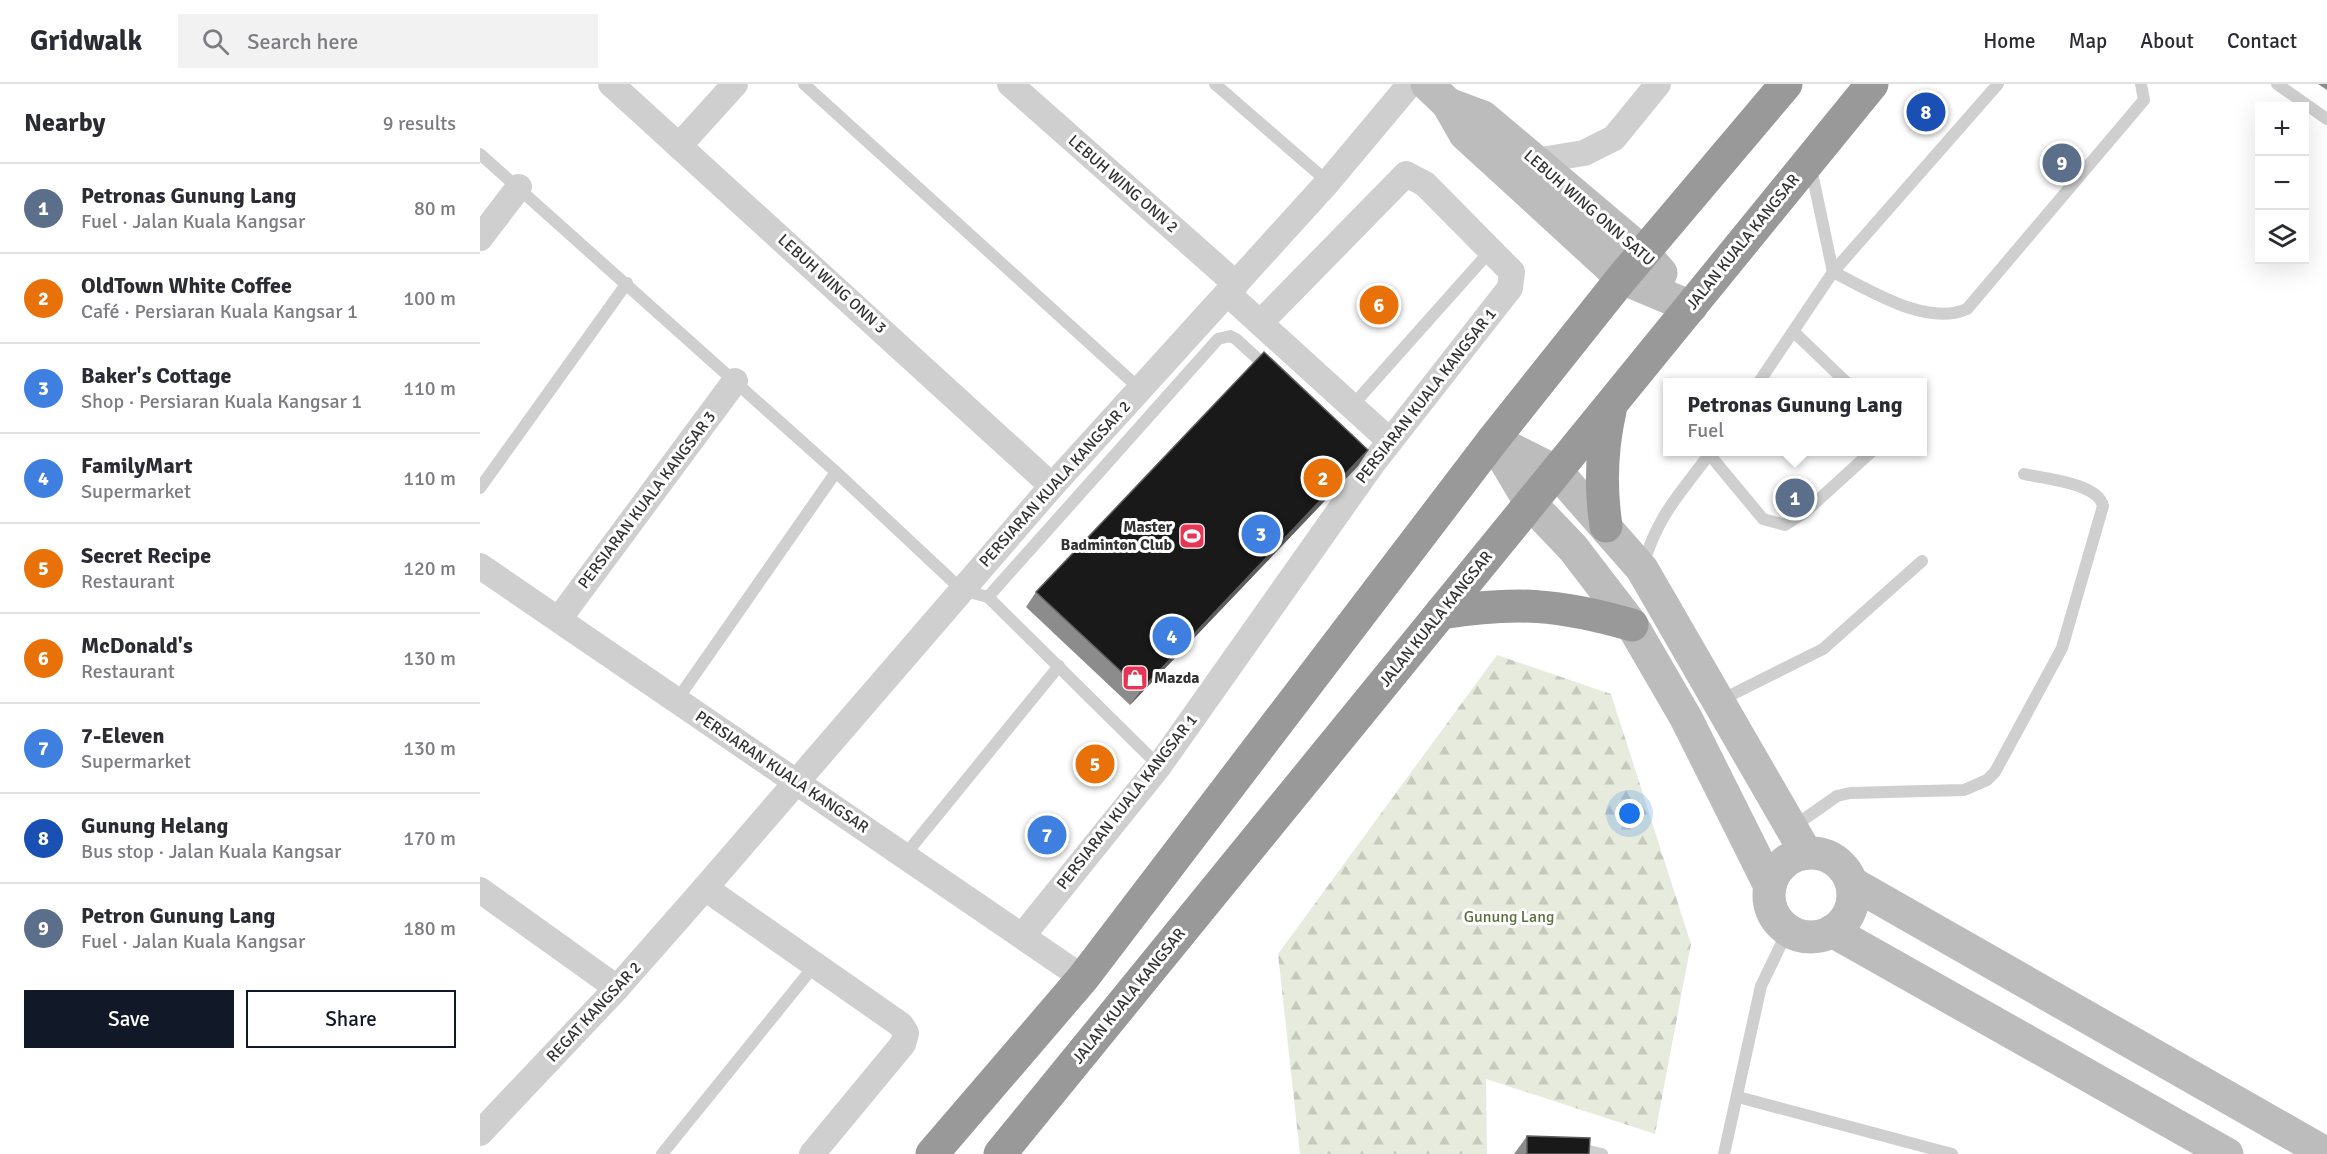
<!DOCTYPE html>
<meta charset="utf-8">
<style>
:root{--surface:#fff;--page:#f2f2f3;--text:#2b2b33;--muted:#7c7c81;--line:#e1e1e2;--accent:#111827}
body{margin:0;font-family:Signika,sans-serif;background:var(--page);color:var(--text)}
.controls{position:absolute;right:18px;top:18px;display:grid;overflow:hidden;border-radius:0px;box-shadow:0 6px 24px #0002}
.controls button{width:54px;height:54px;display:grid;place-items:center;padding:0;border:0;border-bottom:2px solid var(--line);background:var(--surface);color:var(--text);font:30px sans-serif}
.you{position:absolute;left:1150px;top:730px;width:21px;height:21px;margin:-15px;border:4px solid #fff;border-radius:50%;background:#1a73e8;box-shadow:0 0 0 9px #1a73e833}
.badge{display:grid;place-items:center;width:39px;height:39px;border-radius:50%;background:var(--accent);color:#fff;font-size:20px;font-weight:700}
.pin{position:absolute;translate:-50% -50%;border:3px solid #fff;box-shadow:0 2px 6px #0006}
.popup{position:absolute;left:1183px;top:294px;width:264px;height:78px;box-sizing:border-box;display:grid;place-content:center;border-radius:0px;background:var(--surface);filter:drop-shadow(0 2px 4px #0005);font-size:20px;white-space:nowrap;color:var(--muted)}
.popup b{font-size:22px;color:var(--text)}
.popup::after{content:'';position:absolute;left:50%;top:100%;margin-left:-12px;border:12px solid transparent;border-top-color:var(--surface)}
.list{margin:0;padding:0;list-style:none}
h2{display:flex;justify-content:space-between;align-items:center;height:78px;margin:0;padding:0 24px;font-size:26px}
h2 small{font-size:20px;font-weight:400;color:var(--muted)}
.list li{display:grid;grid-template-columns:39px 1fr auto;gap:18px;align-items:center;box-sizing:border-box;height:90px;padding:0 24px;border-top:2px solid var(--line)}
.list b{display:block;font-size:22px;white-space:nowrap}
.list p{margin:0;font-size:20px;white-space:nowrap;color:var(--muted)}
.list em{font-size:20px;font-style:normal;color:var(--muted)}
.actions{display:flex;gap:12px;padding:18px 24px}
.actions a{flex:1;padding:14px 0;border:2px solid var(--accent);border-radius:0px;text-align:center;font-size:21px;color:var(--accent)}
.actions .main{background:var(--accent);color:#fff}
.icon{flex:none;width:33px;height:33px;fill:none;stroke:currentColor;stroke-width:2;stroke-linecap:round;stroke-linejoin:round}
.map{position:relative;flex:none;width:1847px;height:1070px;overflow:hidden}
header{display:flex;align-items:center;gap:36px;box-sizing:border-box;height:84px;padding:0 30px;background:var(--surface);border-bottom:2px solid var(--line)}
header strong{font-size:28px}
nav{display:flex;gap:33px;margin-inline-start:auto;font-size:21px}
.search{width:420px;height:54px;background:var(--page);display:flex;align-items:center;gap:15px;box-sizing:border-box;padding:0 21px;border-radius:0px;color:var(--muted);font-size:22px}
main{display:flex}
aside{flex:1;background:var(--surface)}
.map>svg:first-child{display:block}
.forest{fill:url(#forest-firs)}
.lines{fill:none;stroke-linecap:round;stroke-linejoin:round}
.lane{stroke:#cfcfcf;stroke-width:12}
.street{stroke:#cfcfcf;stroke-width:26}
.secondary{stroke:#bcbcbc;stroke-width:33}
.highway{stroke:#999;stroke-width:33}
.wall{fill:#8c8c8c}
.shaded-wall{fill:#5e5e5e}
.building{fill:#191919;stroke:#5e5e5e;stroke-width:1.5}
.labels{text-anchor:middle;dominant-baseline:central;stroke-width:6;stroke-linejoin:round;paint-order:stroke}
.street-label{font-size:16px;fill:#323232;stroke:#fff}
.poi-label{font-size:16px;font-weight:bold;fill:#323232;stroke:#fff;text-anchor:end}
.park-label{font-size:16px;fill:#5b6f3e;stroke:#fff}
</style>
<header>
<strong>Gridwalk</strong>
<div class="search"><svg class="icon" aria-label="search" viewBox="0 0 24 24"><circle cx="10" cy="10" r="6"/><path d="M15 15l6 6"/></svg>Search here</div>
<nav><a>Home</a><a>Map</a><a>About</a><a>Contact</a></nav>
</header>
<main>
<aside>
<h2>Nearby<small>9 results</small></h2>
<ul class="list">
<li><span class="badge" style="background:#5c6f8a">1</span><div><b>Petronas Gunung Lang</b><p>Fuel · Jalan Kuala Kangsar</p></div><em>80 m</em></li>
<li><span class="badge" style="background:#e8710a">2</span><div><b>OldTown White Coffee</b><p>Café · Persiaran Kuala Kangsar 1</p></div><em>100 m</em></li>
<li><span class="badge" style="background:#3f7fe0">3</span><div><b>Baker's Cottage</b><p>Shop · Persiaran Kuala Kangsar 1</p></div><em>110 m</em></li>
<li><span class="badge" style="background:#3f7fe0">4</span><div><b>FamilyMart</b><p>Supermarket</p></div><em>110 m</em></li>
<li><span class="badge" style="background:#e8710a">5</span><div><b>Secret Recipe</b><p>Restaurant</p></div><em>120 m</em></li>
<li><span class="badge" style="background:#e8710a">6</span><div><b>McDonald's</b><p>Restaurant</p></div><em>130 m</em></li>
<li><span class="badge" style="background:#3f7fe0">7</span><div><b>7-Eleven</b><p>Supermarket</p></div><em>130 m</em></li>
<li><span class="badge" style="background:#1a4fb4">8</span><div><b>Gunung Helang</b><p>Bus stop · Jalan Kuala Kangsar</p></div><em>170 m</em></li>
<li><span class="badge" style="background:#5c6f8a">9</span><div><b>Petron Gunung Lang</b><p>Fuel · Jalan Kuala Kangsar</p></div><em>180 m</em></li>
</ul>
<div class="actions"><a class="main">Save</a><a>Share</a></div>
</aside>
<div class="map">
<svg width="1847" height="1070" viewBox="0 0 1847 1070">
<defs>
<pattern id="forest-firs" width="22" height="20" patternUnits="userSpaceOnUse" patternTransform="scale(1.5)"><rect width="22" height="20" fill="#e6ebdd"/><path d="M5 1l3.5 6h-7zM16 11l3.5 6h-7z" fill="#c6cabe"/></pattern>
</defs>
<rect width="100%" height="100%" fill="#fff"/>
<path class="forest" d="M1017 571 1131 610 1211 860 1175 1050 1006 995 1007 1070H820L798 870Z"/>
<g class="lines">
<g class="lane">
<path d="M324 0 660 305"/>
<path d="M735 0 848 98"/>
<path d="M1797 0 1847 35"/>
<path d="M0 70 356 388 482 506 508 513"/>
<path d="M1331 84 1353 188"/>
<path d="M1353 188C1390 206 1446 243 1487 225L1664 16 1661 0"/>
<path d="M1314 248 1366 298"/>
<path d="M1279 298 1353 188 1518 0"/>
<path d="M872 322 1011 166"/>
<path d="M1229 370 1283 435 1305 441 1324 429 1391 368"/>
<path d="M0 404 147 199"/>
<path d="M1163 481C1179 429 1200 410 1231 368"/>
<path d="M197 616 356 388"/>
<path d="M1241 616 1343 565 1442 477"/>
<path d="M679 682 508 513 738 255 750 252 756 255 790 286"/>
<path d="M1313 743 1357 712 1370 709 1484 706 1507 696 1515 688 1582 564 1623 422C1618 399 1565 395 1544 390"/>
<path d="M425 771 579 582"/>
<path d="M1258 1013 1472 1070"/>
<path d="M1095 1064 1122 1070"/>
<path d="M182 1070 334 882"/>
<path d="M1244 1070 1281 902 1308 846"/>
</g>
<g class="street">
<path d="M131 0 572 402"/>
<path d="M530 0 756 200"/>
<path d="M199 62 255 0"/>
<path d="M1055 77 1104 69 1134 54 1178 0"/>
<path d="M0 154 39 103"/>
<path d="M747 209 910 357"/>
<path d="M0 482 603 894"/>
<path d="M79 535 255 297"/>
<path d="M225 804 421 941 426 949 423 960 332 1070"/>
<path d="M0 806 137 904"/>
<path d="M543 851 679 682 893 379 1030 204 1032 188 945 100 926 90 781 238"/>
<path d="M0 1049 137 904 225 804 572 402 848 98 930 0"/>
</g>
<g class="secondary">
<path d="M947 0 968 20 985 50 1142 194 1211 223"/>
<path d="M968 20 1003 33 1163 168 1181 189"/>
<path d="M1013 356 1077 388 1162 485 1326 769"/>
<path d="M1013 356 1051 420 1093 464 1152 541 1206 634 1290 802"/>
<circle cx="1331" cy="811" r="42"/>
<path d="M1372 799 1847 1070"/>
<path d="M1352 847 1747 1070"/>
</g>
<g class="highway">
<path d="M1126 442C1120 402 1121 367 1130 327"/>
<path d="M961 529C1036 517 1079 520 1152 541"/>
<path d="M452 1070 603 894 1013 356 1142 194 1306 0"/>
<path d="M520 1070 1392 0"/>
</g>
</g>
<g class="wall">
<path d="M1838 0H1847V6Z"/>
<path d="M888 367 878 382 650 621 546 523 556 508Z"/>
<path d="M1047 1052 1109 1070H1034Z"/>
</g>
<path class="shaded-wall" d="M888 366 878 382 650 621 661 606Z"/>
<g class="building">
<path d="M784 268 888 366 661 606 556 508Z"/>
<path d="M1047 1052 1110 1054 1109 1070H1047Z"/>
</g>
<defs>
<g id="stadium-square" transform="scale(1.35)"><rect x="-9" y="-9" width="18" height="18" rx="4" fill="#e73558" stroke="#fff"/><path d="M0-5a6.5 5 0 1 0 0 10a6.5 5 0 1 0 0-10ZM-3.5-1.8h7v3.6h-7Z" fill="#fff"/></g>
<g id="shop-square" transform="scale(1.35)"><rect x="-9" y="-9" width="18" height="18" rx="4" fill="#e73558" stroke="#fff"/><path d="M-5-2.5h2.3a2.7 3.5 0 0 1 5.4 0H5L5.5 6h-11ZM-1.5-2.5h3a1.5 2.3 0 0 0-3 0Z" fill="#fff"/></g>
</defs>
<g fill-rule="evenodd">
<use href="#stadium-square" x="712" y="452"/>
<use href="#shop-square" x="655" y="594"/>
</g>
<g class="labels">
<g class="street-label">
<text transform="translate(643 100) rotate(41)">LEBUH WING ONN 2</text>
<text transform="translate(1109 124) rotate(41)">LEBUH WING ONN SATU</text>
<text transform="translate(1263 158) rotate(-51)">JALAN KUALA KANGSAR</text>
<text transform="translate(352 200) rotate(42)">LEBUH WING ONN 3</text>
<text transform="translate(946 312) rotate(-52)">PERSIARAN KUALA KANGSAR 1</text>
<text transform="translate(575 400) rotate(-48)">PERSIARAN KUALA KANGSAR 2</text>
<text transform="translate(167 416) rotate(-53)">PERSIARAN KUALA KANGSAR 3</text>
<text transform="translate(956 535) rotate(-51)">JALAN KUALA KANGSAR</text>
<text transform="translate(302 688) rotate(34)">PERSIARAN KUALA KANGSAR</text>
<text transform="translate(647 718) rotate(-52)">PERSIARAN KUALA KANGSAR 1</text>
<text transform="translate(649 912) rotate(-51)">JALAN KUALA KANGSAR</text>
<text transform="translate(114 928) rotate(-47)">REGAT KANGSAR 2</text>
</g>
<g class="poi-label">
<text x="692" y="443">Master<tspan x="692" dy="18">Badminton Club</tspan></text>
<text x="674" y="594" text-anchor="start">Mazda</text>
</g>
<g class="park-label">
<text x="1029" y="833">Gunung Lang</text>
</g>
</g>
</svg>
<div class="controls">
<button>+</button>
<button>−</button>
<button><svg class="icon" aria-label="layers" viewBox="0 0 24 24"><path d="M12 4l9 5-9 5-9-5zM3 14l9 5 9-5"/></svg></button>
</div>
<div class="you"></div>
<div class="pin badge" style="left:1315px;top:414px;background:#5c6f8a">1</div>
<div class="popup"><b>Petronas Gunung Lang</b>Fuel</div>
<div class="pin badge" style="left:843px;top:394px;background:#e8710a">2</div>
<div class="pin badge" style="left:781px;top:450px;background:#3f7fe0">3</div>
<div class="pin badge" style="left:692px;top:552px;background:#3f7fe0">4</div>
<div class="pin badge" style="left:615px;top:680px;background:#e8710a">5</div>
<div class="pin badge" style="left:899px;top:221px;background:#e8710a">6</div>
<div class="pin badge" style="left:567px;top:751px;background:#3f7fe0">7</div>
<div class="pin badge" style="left:1446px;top:28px;background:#1a4fb4">8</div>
<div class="pin badge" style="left:1582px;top:79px;background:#5c6f8a">9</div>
</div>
</main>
